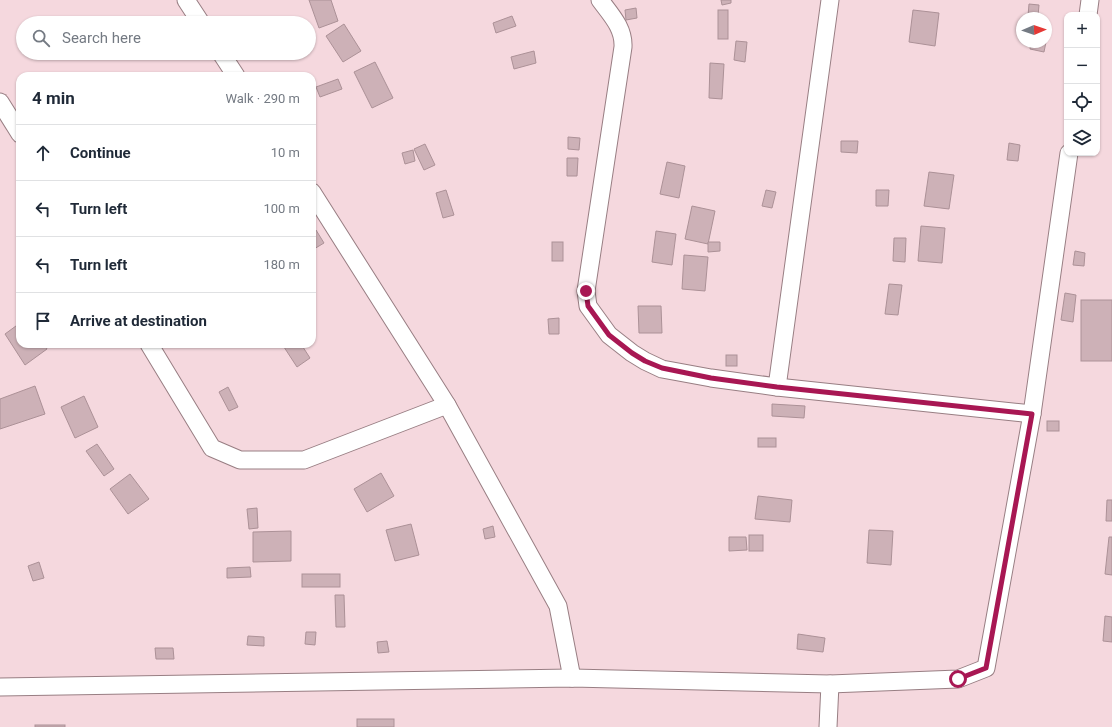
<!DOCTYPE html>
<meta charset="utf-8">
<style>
:root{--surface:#fff;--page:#f2f2f3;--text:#1f2937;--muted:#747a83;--line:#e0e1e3}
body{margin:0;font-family:Roboto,sans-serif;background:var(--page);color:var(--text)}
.controls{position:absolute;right:12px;top:12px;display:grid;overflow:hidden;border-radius:8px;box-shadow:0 1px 3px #0004}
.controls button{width:36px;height:36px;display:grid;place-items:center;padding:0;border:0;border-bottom:1px solid var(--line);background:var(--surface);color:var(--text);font:20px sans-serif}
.compass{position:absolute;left:1016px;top:12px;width:36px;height:36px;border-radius:50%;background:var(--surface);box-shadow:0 1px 3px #0004;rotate:88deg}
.stop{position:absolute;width:12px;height:12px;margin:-9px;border:3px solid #a81753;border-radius:50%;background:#fff}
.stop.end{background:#a81753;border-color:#fff;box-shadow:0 1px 4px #0008}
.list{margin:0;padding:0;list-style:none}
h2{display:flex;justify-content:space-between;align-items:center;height:52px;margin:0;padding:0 16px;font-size:17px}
h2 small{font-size:13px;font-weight:400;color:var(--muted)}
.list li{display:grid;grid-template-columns:26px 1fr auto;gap:12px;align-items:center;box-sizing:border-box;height:56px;padding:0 16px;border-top:1px solid var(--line)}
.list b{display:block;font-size:15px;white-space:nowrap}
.list em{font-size:13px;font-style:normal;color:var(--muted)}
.icon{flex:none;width:22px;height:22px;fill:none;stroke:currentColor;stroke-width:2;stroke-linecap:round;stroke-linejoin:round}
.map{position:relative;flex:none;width:1112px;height:727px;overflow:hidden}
.search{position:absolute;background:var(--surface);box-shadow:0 1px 3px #0004;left:16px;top:16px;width:300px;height:44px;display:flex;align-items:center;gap:10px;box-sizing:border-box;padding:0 14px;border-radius:22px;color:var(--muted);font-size:15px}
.panel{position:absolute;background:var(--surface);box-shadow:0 1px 3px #0004;left:16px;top:72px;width:300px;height:276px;border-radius:12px}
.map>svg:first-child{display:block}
.building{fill:#cdb1b7;stroke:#ac9197}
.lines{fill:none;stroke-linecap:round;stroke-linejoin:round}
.street-casing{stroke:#987e83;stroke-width:19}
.street{stroke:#fff;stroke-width:17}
.route{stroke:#a81753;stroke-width:5}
</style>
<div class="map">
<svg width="1112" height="727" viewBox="0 0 1112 727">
<rect width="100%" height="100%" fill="#f5d8de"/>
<g class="building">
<path d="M309 0H331L338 21 319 28Z"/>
<path d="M721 0H731V3L722 5Z"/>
<path d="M1029 4 1039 5 1038 16H1028Z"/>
<path d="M636 8 637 18 626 20 625 10Z"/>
<rect x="718" y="10" width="10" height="29"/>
<path d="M913 10 939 13 935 46 909 42Z"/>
<path d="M512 16 516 26 496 33 493 23Z"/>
<path d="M344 24 361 51 343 62 326 36Z"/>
<path d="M736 41 747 42 745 62 734 60Z"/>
<path d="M1031 42H1046L1044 52 1030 49Z"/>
<path d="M534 51 536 63 514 69 511 57Z"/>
<path d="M375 62 393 98 372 108 354 72Z"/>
<path d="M710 63 724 64 722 99 709 98Z"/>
<path d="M338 79 342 89 320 97 316 87Z"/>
<path d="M568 137 580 138 579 150 568 149Z"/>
<path d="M841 141H858L857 153 841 152Z"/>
<path d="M1009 143 1020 145 1018 161 1007 160Z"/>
<path d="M425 144 435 165 424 170 414 149Z"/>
<path d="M413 150 415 161 405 164 402 153Z"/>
<path d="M567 158H578L577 176H567Z"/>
<path d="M667 162 685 166 679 198 660 194Z"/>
<path d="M929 172 954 175 949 209 924 206Z"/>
<path d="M446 190 454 215 443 218 436 193Z"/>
<path d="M766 190 776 192 772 208 762 206Z"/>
<path d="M876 190H889L888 206H876Z"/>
<path d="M692 206 715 211 708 244 685 239Z"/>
<path d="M921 226 945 228 942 263 918 261Z"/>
<path d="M316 230 324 243 314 249 312 245V232Z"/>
<path d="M656 231 676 234 672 265 652 262Z"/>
<path d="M894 238H906L905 262 893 261Z"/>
<rect x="552" y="242" width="11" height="19"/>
<path d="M708 242H720V251L708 252Z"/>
<path d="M1075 251 1085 253 1084 266 1073 265Z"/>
<path d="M684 255 708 257 705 291 682 289Z"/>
<path d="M889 284 902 285 898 315 885 314Z"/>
<path d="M1065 293 1076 295 1073 322 1061 320Z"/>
<rect x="1081" y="300" width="31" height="61"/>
<path d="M638 306H661L662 333H639Z"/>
<path d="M559 318V334H549L548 319Z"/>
<path d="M20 323V344H44L47 349 25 365 5 334Z"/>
<path d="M282 344H301L310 358 297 367Z"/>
<rect x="726" y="355" width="11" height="11"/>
<path d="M35 386 45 414 0 429V399Z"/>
<path d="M228 387 238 407 229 411 219 392Z"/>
<path d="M84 396 98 427 75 438 61 407Z"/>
<path d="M772 404 805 406 804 418 772 416Z"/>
<rect x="1047" y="421" width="12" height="10"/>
<rect x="758" y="438" width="18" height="9"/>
<path d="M97 444 114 469 104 476 86 451Z"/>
<path d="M381 473 394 496 367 512 354 489Z"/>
<path d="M130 474 149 499 128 514 110 489Z"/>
<path d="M758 496 792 500 790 522 755 519Z"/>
<path d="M1107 500H1112V521H1106Z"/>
<path d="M257 508 258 528 249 529 247 509Z"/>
<path d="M411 524 419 555 395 561 386 530Z"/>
<path d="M493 526 495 537 485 539 483 529Z"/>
<path d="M869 530 893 531 891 565 867 563Z"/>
<path d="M291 531V561L253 562V532Z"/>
<rect x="749" y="535" width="14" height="16"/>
<path d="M729 537H746L747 550 729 551Z"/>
<path d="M1109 537H1112V575L1105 574Z"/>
<path d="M39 562 44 578 33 581 28 566Z"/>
<path d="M250 567 251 577 227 578V568Z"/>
<rect x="302" y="574" width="38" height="13"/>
<path d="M335 595H344L345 627H336Z"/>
<path d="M1105 616 1112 617V642L1103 641Z"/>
<path d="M306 632H316L315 645 305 644Z"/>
<path d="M798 634 825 638 823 652 797 649Z"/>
<path d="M248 636 264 637V646L247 645Z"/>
<path d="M387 641 389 652 378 653 377 642Z"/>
<path d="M155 648H173L174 659H156Z"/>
<rect x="357" y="719" width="37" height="8"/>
<rect x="35" y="725" width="30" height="2"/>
</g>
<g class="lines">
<g class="street-casing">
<g id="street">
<path d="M186 0 201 23"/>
<path d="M600 0C611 15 624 28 623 47L586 291 588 306 609 335 632 353 645 361 662 369 711 378 777 387 1032 414"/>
<path d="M1088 15 1090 0"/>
<path d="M221 53 236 76"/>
<path d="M0 102 20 134"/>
<path d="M312 192 447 405 558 606 572 678"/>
<path d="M149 344 212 448 240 460H304L447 405"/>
<path d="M777 387 830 0"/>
<path d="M0 687 572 678 830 684 958 679 986 668 1032 414 1069 153"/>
<path d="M828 727 830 684"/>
</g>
</g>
<use href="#street" class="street"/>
</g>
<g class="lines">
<path class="route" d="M586 291 588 306 609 335 632 353 645 361 662 368 711 378 777 387 1032 414 986 668 958 679"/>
</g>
</svg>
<div class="controls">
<button>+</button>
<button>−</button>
<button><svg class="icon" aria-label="locate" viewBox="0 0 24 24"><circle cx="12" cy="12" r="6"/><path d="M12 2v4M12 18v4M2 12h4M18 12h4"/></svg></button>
<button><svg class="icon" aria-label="layers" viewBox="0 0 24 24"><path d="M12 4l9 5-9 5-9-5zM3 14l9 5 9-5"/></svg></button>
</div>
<svg class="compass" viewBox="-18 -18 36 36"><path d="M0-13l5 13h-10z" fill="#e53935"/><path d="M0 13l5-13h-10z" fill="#747a83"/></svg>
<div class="stop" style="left:958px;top:679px"></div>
<div class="stop end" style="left:586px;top:291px"></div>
<div class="search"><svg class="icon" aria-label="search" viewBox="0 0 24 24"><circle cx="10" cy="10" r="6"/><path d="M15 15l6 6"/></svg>Search here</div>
<section class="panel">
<h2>4 min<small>Walk · 290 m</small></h2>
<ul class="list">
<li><svg class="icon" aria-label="ahead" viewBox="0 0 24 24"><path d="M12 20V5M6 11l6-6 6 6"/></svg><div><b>Continue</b></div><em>10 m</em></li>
<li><svg class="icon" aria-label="left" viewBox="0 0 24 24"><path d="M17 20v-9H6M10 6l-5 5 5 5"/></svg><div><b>Turn left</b></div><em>100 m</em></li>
<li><svg class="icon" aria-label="left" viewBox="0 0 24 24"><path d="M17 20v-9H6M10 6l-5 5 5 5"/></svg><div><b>Turn left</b></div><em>180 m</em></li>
<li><svg class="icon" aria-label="arrive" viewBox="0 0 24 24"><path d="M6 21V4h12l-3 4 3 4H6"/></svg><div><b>Arrive at destination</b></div></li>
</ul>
</section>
</div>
